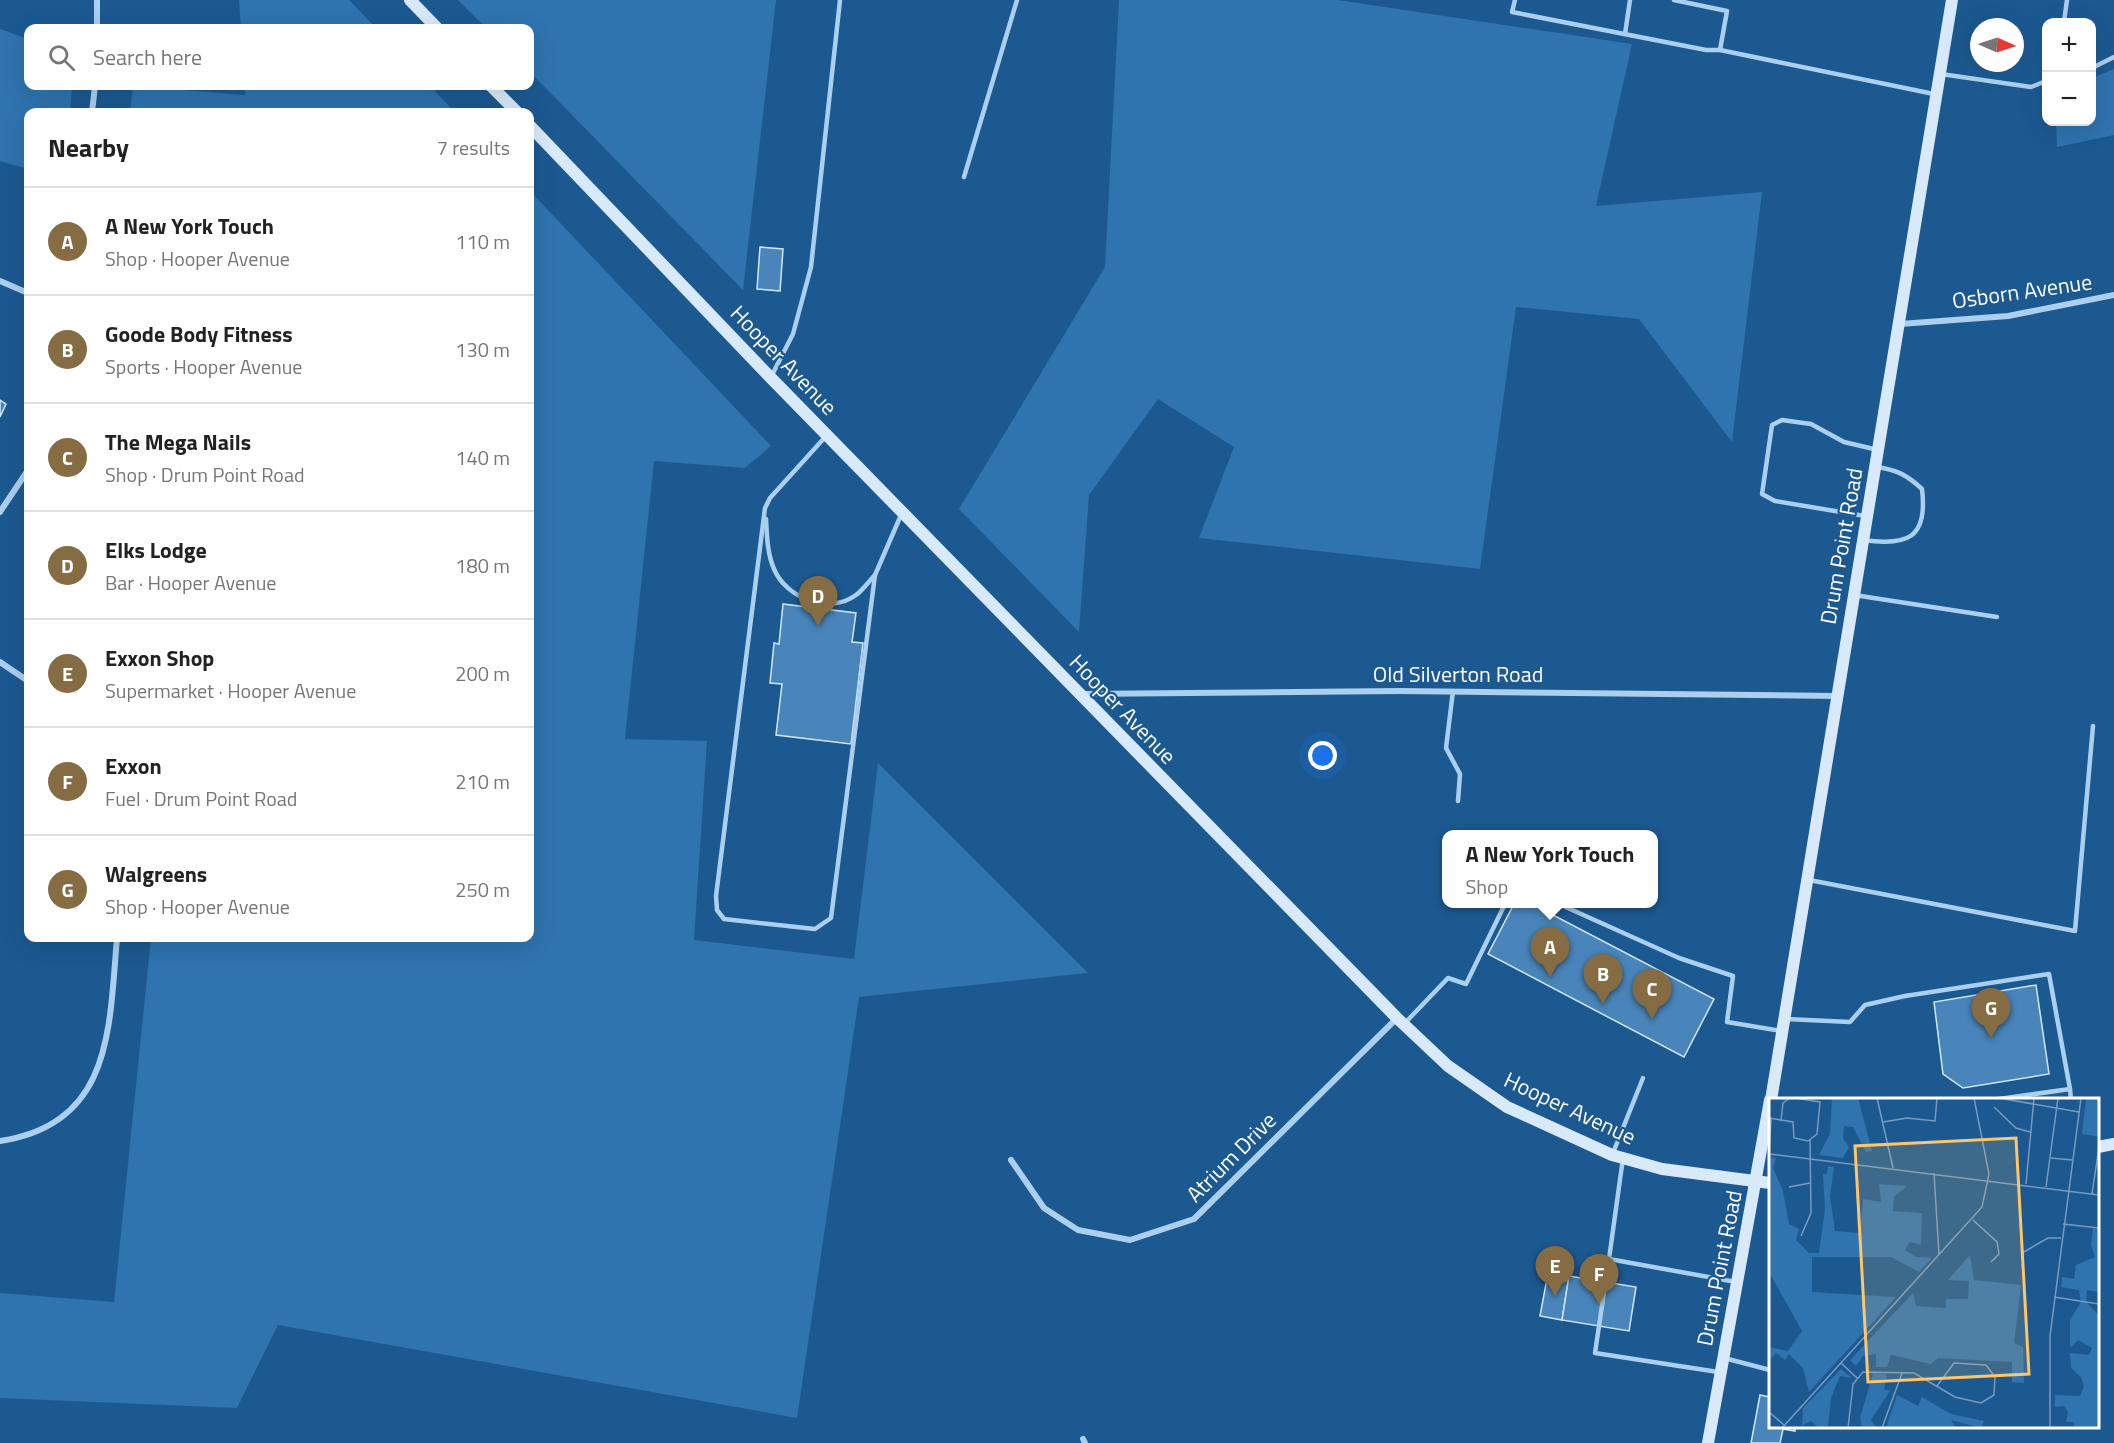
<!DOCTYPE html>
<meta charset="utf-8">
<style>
:root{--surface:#fff;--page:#f2f2f2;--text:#222;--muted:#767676;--line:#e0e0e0;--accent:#856c42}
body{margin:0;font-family:"Titillium Web",sans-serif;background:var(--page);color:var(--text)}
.controls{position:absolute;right:18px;top:18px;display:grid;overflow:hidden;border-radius:12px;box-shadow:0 6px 24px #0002}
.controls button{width:54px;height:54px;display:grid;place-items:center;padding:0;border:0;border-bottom:2px solid var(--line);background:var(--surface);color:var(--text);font:30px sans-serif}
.compass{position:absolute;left:1970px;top:18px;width:54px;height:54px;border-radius:50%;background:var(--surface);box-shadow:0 6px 24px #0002;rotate:93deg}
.you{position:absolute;left:1323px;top:756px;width:21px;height:21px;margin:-15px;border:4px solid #fff;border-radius:50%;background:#1a73e8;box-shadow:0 0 0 9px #1a73e833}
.badge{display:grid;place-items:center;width:39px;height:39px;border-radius:50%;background:var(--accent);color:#fff;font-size:20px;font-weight:700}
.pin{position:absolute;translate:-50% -50px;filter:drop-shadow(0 2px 3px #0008)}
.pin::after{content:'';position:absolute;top:32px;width:21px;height:18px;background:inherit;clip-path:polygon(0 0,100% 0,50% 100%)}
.popup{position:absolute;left:1442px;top:830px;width:216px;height:78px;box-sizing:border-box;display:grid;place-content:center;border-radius:12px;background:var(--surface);filter:drop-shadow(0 2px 4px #0005);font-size:20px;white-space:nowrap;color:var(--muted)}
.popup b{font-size:22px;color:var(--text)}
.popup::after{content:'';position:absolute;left:50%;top:100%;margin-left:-12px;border:12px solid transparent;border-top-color:var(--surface)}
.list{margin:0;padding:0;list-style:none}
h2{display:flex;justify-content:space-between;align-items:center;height:78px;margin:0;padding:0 24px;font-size:26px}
h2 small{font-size:20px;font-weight:400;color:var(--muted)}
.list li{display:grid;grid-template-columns:39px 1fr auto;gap:18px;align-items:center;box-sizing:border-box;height:108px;padding:0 24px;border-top:2px solid var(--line)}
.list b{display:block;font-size:22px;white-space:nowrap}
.list p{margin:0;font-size:20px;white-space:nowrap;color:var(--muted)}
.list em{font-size:20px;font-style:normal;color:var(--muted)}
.icon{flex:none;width:33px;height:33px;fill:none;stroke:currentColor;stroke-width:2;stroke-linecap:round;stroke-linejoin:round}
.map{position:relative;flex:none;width:2114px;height:1443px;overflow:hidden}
.search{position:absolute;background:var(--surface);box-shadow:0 6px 24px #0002;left:24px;top:24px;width:510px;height:66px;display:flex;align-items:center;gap:15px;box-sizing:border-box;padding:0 21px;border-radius:12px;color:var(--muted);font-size:22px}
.panel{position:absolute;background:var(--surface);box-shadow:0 6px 24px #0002;left:24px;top:108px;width:510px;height:834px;border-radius:12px}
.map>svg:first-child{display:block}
.green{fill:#2f73af}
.building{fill:#4985ba;stroke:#d1e7fa;stroke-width:1.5}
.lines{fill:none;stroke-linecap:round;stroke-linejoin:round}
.lane{stroke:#abcfee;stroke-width:4.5}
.street{stroke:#abcfee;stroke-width:6}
.secondary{stroke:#d8eafa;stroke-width:12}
.labels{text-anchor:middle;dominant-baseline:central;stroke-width:4.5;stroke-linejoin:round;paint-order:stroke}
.street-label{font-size:22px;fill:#fff;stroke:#1c5991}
.inset-road{fill:none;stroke:#779bbd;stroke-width:1.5}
.view{fill:#ffc669;fill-opacity:0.15;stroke:#ffc669;stroke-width:3}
.inset-edge{fill:none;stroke:#fff;stroke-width:3}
</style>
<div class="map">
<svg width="2114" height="1443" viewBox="0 0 2114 1443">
<rect width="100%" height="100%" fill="#1c5991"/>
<g class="green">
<path d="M239 0H349L376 28H241Z"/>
<path d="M458 0H776L743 290 530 72V28H486Z"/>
<path d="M1119 0H1338L1632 44 1596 206 1762 192 1732 442 1639 319 1516 307 1480 569 1199 538 1234 447 1158 399 1089 495 1079 632 959 509 1105 267Z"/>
<path d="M0 29 28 39V86H72L70 112H28V169L0 161Z"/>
<path d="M2114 69V135L2057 147 2056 122H2092V78Z"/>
<path d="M133 86 245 95V86H430L455 112H130Z"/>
<path d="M530 191 771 446 745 468 654 461 625 739 707 741 694 940 854 959 878 763 1088 973 859 997 797 1418 278 1325 237 1408 0 1398V1293L114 1302 151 938H530Z"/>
</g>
<g class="building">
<path d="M760 247 783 249 780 291 757 289Z"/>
<path d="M0 400 6 404 0 417Z"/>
<path d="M783 604 856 613 852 642 863 643 851 744 776 735 782 684 770 683 774 643 779 644Z"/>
<path d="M1514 904H1532L1714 999 1684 1057 1488 954Z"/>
<path d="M2036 985 2049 1074 1963 1088 1943 1074 1934 1002Z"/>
<path d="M1548 1273 1569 1276 1562 1320 1540 1316Z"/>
<path d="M1569 1276 1636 1287 1629 1331 1562 1320Z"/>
<path d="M1760 1395 1770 1397V1426H1795V1431L1783 1429 1780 1443H1751Z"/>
</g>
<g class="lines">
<g class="lane">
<path d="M1515 0 1512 12 1706 50H1720L1934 94"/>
<path d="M1674 0 1727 11 1720 50"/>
<path d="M2064 22 2067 0"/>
<path d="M1625 34 1630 0"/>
<path d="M2092 68 2114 57"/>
<path d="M1941 74 2031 87 2046 81"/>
<path d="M964 177 1017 0"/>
<path d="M772 375 793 334 811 267 840 0"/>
<path d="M827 435 770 498 765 508 716 896 717 910 724 919 815 929 831 918 875 575 901 515"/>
<path d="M1865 516 1775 501 1762 494 1772 425 1782 420 1811 424 1844 442 1878 450"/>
<path d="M766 519C767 535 767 553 774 569 786 598 829 615 856 595 863 590 869 581 875 575"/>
<path d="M1863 540C1907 546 1928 539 1922 489 1907 475 1897 470 1877 467"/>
<path d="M1854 595 1997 617"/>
<path d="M1453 691 1446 748 1460 774 1458 801"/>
<path d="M1809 880 2075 931 2093 726"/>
<path d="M1559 904 1679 958 1733 976 1727 1022 1782 1031"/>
<path d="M1786 1019 1850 1022 1865 1005 1905 996 2049 974 2070 1089"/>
<path d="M1404 1024 1448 978 1466 984 1505 904"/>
<path d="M1992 1100 2070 1089 2071 1100"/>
<path d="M1613 1153 1643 1078"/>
<path d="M1609 1259 1623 1158"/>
<path d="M1724 1358 1770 1370"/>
<path d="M1718 1372 1595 1353 1609 1259 1736 1282"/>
</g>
<g class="street">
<path d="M97 0V28"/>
<path d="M92 112 95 86"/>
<path d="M0 281 28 293"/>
<path d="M1900 324 2008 316 2114 295"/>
<path d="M0 512 28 470"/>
<path d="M0 662 28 681"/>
<path d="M1082 694 1400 691 1837 696"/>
<path d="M0 1141C113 1124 109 1028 117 938"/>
<path d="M1011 1160 1044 1208 1078 1230 1130 1240 1194 1219 1397 1018"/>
<path d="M1083 1439 1085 1443"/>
</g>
<g class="secondary">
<path d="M410 0 437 28"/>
<path d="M491 86 517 112"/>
<path d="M530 126 770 377 1397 1018 1448 1066 1507 1107 1612 1155 1662 1169 1770 1183"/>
<path d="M1771 1100 1952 0"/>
<path d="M2098 1147 2114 1144"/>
<path d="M1708 1443 1770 1100"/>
</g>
</g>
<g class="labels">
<g class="street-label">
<text transform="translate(2022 291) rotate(-8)">Osborn Avenue</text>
<text transform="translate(784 360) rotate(46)">Hooper Avenue</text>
<text transform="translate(1841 546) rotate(-80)">Drum Point Road</text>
<text x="1458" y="674">Old Silverton Road</text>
<text transform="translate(1123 709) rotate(46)">Hooper Avenue</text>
<text transform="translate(1570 1108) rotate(25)">Hooper Avenue</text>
<text transform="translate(1231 1157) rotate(-45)">Atrium Drive</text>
<text transform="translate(1719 1268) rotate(-79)">Drum Point Road</text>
</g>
</g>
<g transform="translate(1769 1098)">
<rect width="330" height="330" fill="#1c5991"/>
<path d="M63 0H89L103 53 97 54 84 29 75 28 74 40 80 49 74 60 50 57 61 36ZM317 0H330V39L313 36ZM0 59 7 60 4 70 14 93 20 126 30 131 27 142 40 155H50L56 111 54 76H58L59 68 65 69 61 98 66 133 91 135 94 101 112 104 110 86 138 88 125 99 124 113 153 115 152 147 141 144 136 152 147 159 163 160 150 174 122 159H43V194L127 199 40 294 34 270 20 256 16 262 7 255 0 262V249L19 253 33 233 0 174ZM324 130 329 131 330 194 318 192 317 204 330 217V330H305V324H297L299 314 295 308 286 309V297L311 298 315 288 312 279 302 270 301 255 320 257 323 250 309 242 301 250V222L312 204 310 192 292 189 293 179 305 181 307 167 326 159 322 147ZM201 157 205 182 252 187 245 245 254 249 255 285 243 284V264L169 260 162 266 122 257 118 269H107V256L94 258 87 268 81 262 144 195 147 208 177 210V201H199L200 183 179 182ZM72 271 83 280 71 278 62 300 59 328 50 330 42 323 33 328 34 310ZM104 275 118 276 115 291 121 293 102 322 108 330H93L91 320ZM128 297 149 308 153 299 182 316 215 323 212 330 182 322 187 330H117Z" fill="#2f73af"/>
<path class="inset-road" d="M26 0 51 4 48 36 39 43M108 0 124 70M230 0 310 14M225 9 247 30 261 34M0 20 24 24 25 40 39 43M12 23 14 5 21 0M114 24 138 20 166 23 168 0M0 56 330 97M0 56 2 21M282 60 303 62M165 75 170 157M257 86 265 0M20 89 41 85M277 89 289 0M323 96 330 49M204 122 228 144 230 156 222 164M294 126 330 130M32 138 42 115 41 42M253 155 279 140H292M285 199 330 206M72 265 88 280M0 314 15 327M13 330 213 109 220 76 205 0M79 330 84 286 94 274 145 275 186 299 212 305 225 297 226 279 217 267 185 265 168 288M113 330 133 275M281 330V238L312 0"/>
<path class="view" d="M247 40 260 276 99 284 86 48Z"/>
<rect width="330" height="330" class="inset-edge"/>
</g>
</svg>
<div class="controls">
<button>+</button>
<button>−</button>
</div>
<svg class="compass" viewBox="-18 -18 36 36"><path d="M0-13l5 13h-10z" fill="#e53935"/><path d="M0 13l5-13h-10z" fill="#767676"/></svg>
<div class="you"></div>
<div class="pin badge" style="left:1550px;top:977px">A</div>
<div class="popup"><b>A New York Touch</b>Shop</div>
<div class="pin badge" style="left:1603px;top:1004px">B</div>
<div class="pin badge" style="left:1652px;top:1019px">C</div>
<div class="pin badge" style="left:818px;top:626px">D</div>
<div class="pin badge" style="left:1555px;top:1296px">E</div>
<div class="pin badge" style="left:1599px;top:1304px">F</div>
<div class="pin badge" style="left:1991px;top:1038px">G</div>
<div class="search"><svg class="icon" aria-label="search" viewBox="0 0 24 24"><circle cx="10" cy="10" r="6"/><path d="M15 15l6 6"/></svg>Search here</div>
<section class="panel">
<h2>Nearby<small>7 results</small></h2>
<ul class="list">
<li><span class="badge">A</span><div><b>A New York Touch</b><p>Shop · Hooper Avenue</p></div><em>110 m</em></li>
<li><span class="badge">B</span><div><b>Goode Body Fitness</b><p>Sports · Hooper Avenue</p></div><em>130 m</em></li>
<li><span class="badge">C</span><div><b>The Mega Nails</b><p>Shop · Drum Point Road</p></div><em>140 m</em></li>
<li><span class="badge">D</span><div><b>Elks Lodge</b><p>Bar · Hooper Avenue</p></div><em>180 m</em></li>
<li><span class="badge">E</span><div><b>Exxon Shop</b><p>Supermarket · Hooper Avenue</p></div><em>200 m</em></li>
<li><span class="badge">F</span><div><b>Exxon</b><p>Fuel · Drum Point Road</p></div><em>210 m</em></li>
<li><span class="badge">G</span><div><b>Walgreens</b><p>Shop · Hooper Avenue</p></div><em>250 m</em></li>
</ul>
</section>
</div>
